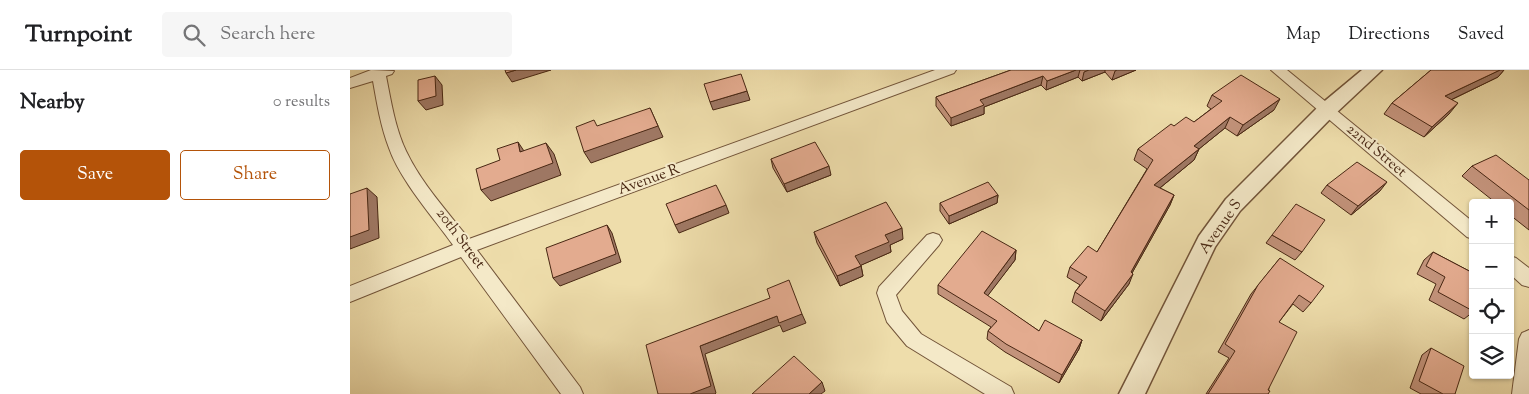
<!DOCTYPE html>
<meta charset="utf-8">
<style>
:root{--surface:#fff;--page:#f6f6f6;--text:#202124;--muted:#757577;--line:#e0e0e0;--accent:#b45309}
body{margin:0;font-family:"Sorts Mill Goudy",serif;background:var(--page);color:var(--text)}
.controls{position:absolute;right:15px;bottom:15px;display:grid;overflow:hidden;border-radius:5px;box-shadow:0 1px 4px #0004}
.controls button{width:45px;height:45px;display:grid;place-items:center;padding:0;border:0;border-bottom:1px solid var(--line);background:var(--surface);color:var(--text);font:25px sans-serif}
.list{margin:0;padding:0;list-style:none}
h2{display:flex;justify-content:space-between;align-items:center;height:65px;margin:0;padding:0 20px;font-size:21px}
h2 small{font-size:16px;font-weight:400;color:var(--muted)}
.actions{display:flex;gap:10px;padding:15px 20px}
.actions a{flex:1;padding:11px 0;border:1px solid var(--accent);border-radius:5px;text-align:center;font-size:18px;color:var(--accent)}
.actions .main{background:var(--accent);color:#fff}
.icon{flex:none;width:28px;height:28px;fill:none;stroke:currentColor;stroke-width:2;stroke-linecap:round;stroke-linejoin:round}
.map{position:relative;flex:none;width:1179px;height:324px;overflow:hidden}
header{display:flex;align-items:center;gap:30px;box-sizing:border-box;height:70px;padding:0 25px;background:var(--surface);border-bottom:1px solid var(--line)}
header strong{font-size:24px}
nav{display:flex;gap:28px;margin-inline-start:auto;font-size:18px}
.search{width:350px;height:45px;background:var(--page);display:flex;align-items:center;gap:12px;box-sizing:border-box;padding:0 18px;border-radius:5px;color:var(--muted);font-size:19px}
main{display:flex}
aside{flex:1;background:var(--surface)}
.map>svg:first-child{display:block}
.lines{fill:none;stroke-linecap:round;stroke-linejoin:round}
.minor-casing{stroke:#725439;stroke-width:2}
.tertiary-casing{stroke:#725439;stroke-width:3}
.minor{fill:#f4e9c8;fill-rule:evenodd}
.tertiary{fill:#f4e9c8;fill-rule:evenodd}
.wall{fill:#c3937b;stroke:#482713}
.shaded-wall{fill:#9f7864;stroke:#482713}
.building{fill:#e3ab8f;stroke:#482713}
.labels{text-anchor:middle;dominant-baseline:central;stroke-width:4;stroke-linejoin:round;paint-order:stroke}
.street-label{font-size:15px;fill:#482713;stroke:#f4e9c8}
</style>
<header>
<strong>Turnpoint</strong>
<div class="search"><svg class="icon" aria-label="search" viewBox="0 0 24 24"><circle cx="10" cy="10" r="6"/><path d="M15 15l6 6"/></svg>Search here</div>
<nav><a>Map</a><a>Directions</a><a>Saved</a></nav>
</header>
<main>
<aside>
<h2>Nearby<small>0 results</small></h2>
<ul class="list">
</ul>
<div class="actions"><a class="main">Save</a><a>Share</a></div>
</aside>
<div class="map">
<svg width="1179" height="324" viewBox="0 0 1179 324">
<rect width="100%" height="100%" fill="#eeddab"/>
<filter id="stains"><feTurbulence type="fractalNoise" baseFrequency=".004" numOctaves="4"/><feColorMatrix values="0 0 0 0 .2 0 0 0 0 .09 0 0 0 0 .02 0 0 0 .5 -.17"/></filter>
<radialGradient id="worn" r=".72"><stop offset=".6" stop-color="#630" stop-opacity="0"/><stop offset="1" stop-color="#630" stop-opacity=".3"/></radialGradient>
<g class="lines">
<g class="minor-casing">
<g id="minor">
<path d="M21 0 44 1 42 4 36 6C41 31 45 58 56 81 71 113 97 141 119 169L585 0H606L604 3 127 180 230 317 233 324H211L111 187 0 232V216L103 175C83 147 50 110 39 78 31 57 27 34 23 11L0 18V8Z"/>
<path d="M921 0H937L1123 152V169L1117 167Z"/>
<path d="M583 163 589 165 592 170 589 175 546 225 552 241 571 264 661 317 664 324H635L557 276 537 252 527 223 529 217 577 165Z"/>
<path d="M1160 186 1166 188 1179 198V217L1172 215 1160 204Z"/>
<path d="M1179 260V324H1162L1169 269 1172 263Z"/>
</g>
</g>
<g class="tertiary-casing">
<path id="tertiary" d="M1012 0H1032L984 45 890 141 865 177 795 324H769L849 166 876 129 970 35Z"/>
</g>
<use href="#minor" class="minor"/>
<use href="#tertiary" class="tertiary"/>
</g>
<g class="wall">
<path d="M661 0H786L762 10 755 2 732 11 728 7 696 20 691 15 634 37V44L601 56 586 36V27Z"/>
<path d="M1081 0H1154L1148 7 1101 30 1099 44 1074 67 1034 44 1042 33Z"/>
<path d="M862 25 924 40 887 66 875 58 849 79 844 90 810 118 824 125 820 135 782 203 779 214 751 251 722 232 725 222 730 215 717 207 720 197 747 182 797 99 784 90 788 79 824 56 844 52 861 39 857 36Z"/>
<path d="M421 89 481 105 437 122 423 98Z"/>
<path d="M1122 96 1179 110V160L1160 145V133H1146L1112 106Z"/>
<path d="M977 115 1030 121 1001 145 971 123Z"/>
<path d="M648 125 647 133 599 154 590 141V133Z"/>
<path d="M464 162 553 169 540 175 541 182 511 195 513 206 490 216 467 173Z"/>
<path d="M922 165 952 182 945 190 916 173Z"/>
<path d="M666 180 665 190 637 226 689 261 732 270 729 279 709 313 655 282 637 269 638 261 641 257 588 224V215Z"/>
<path d="M1083 182 1123 203V242L1114 249 1079 230 1086 214 1067 204 1074 190Z"/>
<path d="M930 188 961 233 953 242 943 234 929 252 918 324H856L879 288 868 282 901 224Z"/>
<path d="M1081 278 1105 324H1071L1060 318 1072 285Z"/>
</g>
<g class="shaded-wall">
<path d="M166 0H201L162 12 156 3Z"/>
<path d="M726 0H730L728 7 696 20 697 11Z"/>
<path d="M739 0H755V2L732 11 734 2Z"/>
<path d="M767 0H786L762 10 765 1Z"/>
<path d="M1150 0H1154L1148 7 1086 37 1095 26Z"/>
<path d="M85 6 92 15 93 35 76 40 68 31Z"/>
<path d="M693 6 691 15 634 37V44L601 56V48L630 30Z"/>
<path d="M397 21 400 30 363 40 360 32Z"/>
<path d="M930 29 924 40 887 66 893 55Z"/>
<path d="M1108 33 1099 44 1074 67 1082 57Z"/>
<path d="M300 38 313 67 241 93 234 82Z"/>
<path d="M880 47 875 58 839 87 844 76Z"/>
<path d="M168 72 176 84 170 82Z"/>
<path d="M196 73 204 84 211 105 141 131 131 120Z"/>
<path d="M849 79 844 90 800 126 804 115Z"/>
<path d="M479 96 481 105 437 122 434 114Z"/>
<path d="M1037 112 1030 121 1001 145 1008 136Z"/>
<path d="M17 118 27 127 29 168 0 179V167Z"/>
<path d="M648 125 647 133 599 154V146Z"/>
<path d="M824 125 820 135 777 212 781 202Z"/>
<path d="M376 135 379 143 329 163 325 155Z"/>
<path d="M257 155 262 163 271 192 210 216 203 208Z"/>
<path d="M552 158 553 169 540 175 541 182 507 197 505 186 535 165Z"/>
<path d="M666 180 665 190 633 232 634 223Z"/>
<path d="M511 196 513 206 490 216 487 206Z"/>
<path d="M783 204 779 214 751 251 755 241Z"/>
<path d="M452 244 456 253 433 262 430 255 355 284 366 323 365 324H340L350 276 427 246Z"/>
<path d="M732 270 729 279 709 313 712 305Z"/>
<path d="M472 312 475 321 471 324H459Z"/>
</g>
<g class="building">
<path d="M155 0H166L156 3Z"/>
<path d="M661 0H726L697 11 693 6 630 30 634 35 601 48 586 27Z"/>
<path d="M1081 0H1150L1095 26 1108 33 1082 57 1042 33Z"/>
<path d="M391 4 397 21 360 32 354 14Z"/>
<path d="M891 5 930 29 893 55 880 47 844 76 849 79 804 115 824 125 781 202 783 204 755 241 725 222 737 207 720 197 738 176 747 182 803 90 788 79 821 54 824 56 836 47 844 52 872 31 862 25Z"/>
<path d="M85 6 86 26 68 31V10Z"/>
<path d="M300 38 308 56 234 82 226 57 244 50 247 56Z"/>
<path d="M168 72 170 82 196 73 203 93 131 120 126 99 150 90 147 79Z"/>
<path d="M465 72 479 96 434 114 421 89Z"/>
<path d="M1146 85 1179 110V140L1122 96Z"/>
<path d="M1007 92 1037 112 1008 136 977 115Z"/>
<path d="M638 112 648 125 599 146 590 133Z"/>
<path d="M366 115 376 135 325 155 316 134Z"/>
<path d="M17 118 19 160 0 167V124Z"/>
<path d="M536 132 552 158 535 165 539 172 505 186 511 196 487 206 464 162Z"/>
<path d="M946 134 975 150 952 182 922 165Z"/>
<path d="M257 155 266 184 203 208 196 178Z"/>
<path d="M632 161 666 180 634 223 689 261 695 250 732 270 712 305 656 274 638 261 647 251 588 215Z"/>
<path d="M1083 182 1123 203V241L1088 222 1095 207 1076 196Z"/>
<path d="M930 188 974 216 961 233 949 225 929 252 947 262 918 320 920 321 918 324H858L885 281 875 274 908 215Z"/>
<path d="M439 210 452 244 429 253 427 246 350 276 361 316 340 324H308L296 275 420 228 417 219Z"/>
<path d="M1081 278 1114 296 1105 324H1093L1069 311Z"/>
<path d="M444 286 472 312 459 324H402Z"/>
</g>
<g class="labels">
<g class="street-label">
<text transform="translate(1026 81) rotate(40)">22nd Street</text>
<text transform="translate(299 110) rotate(-20)">Avenue R</text>
<text transform="translate(871 157) rotate(-55)">Avenue S</text>
<text transform="translate(110 169) rotate(53)">20th Street</text>
</g>
</g>
<rect width="100%" height="100%" filter="url(#stains)"/>
<rect width="100%" height="100%" fill="url(#worn)"/>
</svg>
<div class="controls">
<button>+</button>
<button>−</button>
<button><svg class="icon" aria-label="locate" viewBox="0 0 24 24"><circle cx="12" cy="12" r="6"/><path d="M12 2v4M12 18v4M2 12h4M18 12h4"/></svg></button>
<button><svg class="icon" aria-label="layers" viewBox="0 0 24 24"><path d="M12 4l9 5-9 5-9-5zM3 14l9 5 9-5"/></svg></button>
</div>
</div>
</main>
